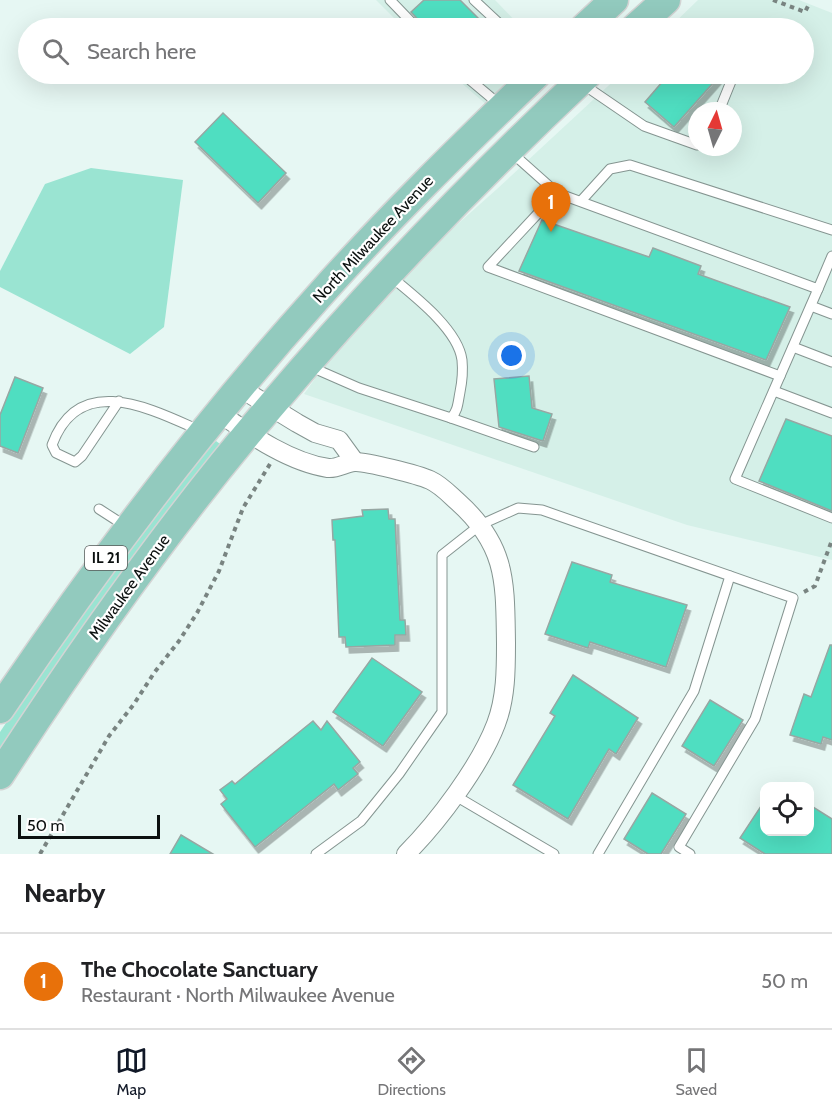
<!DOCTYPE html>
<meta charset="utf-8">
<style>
:root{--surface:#fff;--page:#f6f6f6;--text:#202124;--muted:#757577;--line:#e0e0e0;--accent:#111827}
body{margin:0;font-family:Cabin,sans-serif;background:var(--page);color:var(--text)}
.controls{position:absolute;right:18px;bottom:18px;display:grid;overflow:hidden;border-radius:12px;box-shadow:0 6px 24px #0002}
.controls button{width:54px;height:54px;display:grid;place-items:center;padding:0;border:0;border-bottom:2px solid var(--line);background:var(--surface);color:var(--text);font:30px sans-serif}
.compass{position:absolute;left:688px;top:102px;width:54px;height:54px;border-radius:50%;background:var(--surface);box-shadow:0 6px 24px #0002;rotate:5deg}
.scale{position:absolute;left:18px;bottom:15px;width:142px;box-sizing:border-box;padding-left:6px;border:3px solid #0b100f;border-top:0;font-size:16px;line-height:21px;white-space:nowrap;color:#0b100f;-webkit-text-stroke:4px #fff;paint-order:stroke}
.you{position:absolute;left:512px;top:356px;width:21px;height:21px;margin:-15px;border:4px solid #fff;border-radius:50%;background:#1a73e8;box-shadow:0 0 0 9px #1a73e833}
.badge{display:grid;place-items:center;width:39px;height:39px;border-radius:50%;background:var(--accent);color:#fff;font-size:20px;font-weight:700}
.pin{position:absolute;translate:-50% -50px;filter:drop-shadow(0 2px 3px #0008)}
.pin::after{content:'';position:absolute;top:32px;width:21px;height:18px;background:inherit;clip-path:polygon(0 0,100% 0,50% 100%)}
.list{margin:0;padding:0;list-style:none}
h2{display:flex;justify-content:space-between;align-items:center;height:78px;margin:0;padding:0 24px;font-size:26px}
h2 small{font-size:20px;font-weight:400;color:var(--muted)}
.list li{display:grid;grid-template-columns:39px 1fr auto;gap:18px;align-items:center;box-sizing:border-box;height:96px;padding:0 24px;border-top:2px solid var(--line)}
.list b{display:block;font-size:22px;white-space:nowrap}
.list p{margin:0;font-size:20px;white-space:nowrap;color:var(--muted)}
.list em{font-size:20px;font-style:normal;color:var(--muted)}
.icon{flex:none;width:33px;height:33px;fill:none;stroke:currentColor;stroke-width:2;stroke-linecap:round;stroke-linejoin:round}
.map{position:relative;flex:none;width:832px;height:854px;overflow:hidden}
.search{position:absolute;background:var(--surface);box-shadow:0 6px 24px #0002;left:18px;right:18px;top:18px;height:66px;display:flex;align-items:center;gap:15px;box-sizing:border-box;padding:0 21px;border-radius:33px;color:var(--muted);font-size:22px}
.sheet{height:174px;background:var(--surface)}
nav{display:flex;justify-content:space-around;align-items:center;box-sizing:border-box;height:84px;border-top:2px solid var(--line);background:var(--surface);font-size:16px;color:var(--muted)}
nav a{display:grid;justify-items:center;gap:3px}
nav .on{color:var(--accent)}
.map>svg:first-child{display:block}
.built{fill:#d5f0e8;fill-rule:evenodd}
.green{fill:#9ae4d2}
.building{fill:#50dec1;stroke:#97a7a3;stroke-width:1.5;filter:url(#shadow)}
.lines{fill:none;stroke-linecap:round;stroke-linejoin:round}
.service-casing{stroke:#859591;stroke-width:11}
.minor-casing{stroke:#859591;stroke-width:20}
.primary-casing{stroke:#d3d4d4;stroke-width:31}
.path{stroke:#798481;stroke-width:4;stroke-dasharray:4.5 4.5;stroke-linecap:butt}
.service{stroke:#fff;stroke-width:9}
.minor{stroke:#fff;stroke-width:18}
.primary{stroke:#92cabe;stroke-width:28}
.labels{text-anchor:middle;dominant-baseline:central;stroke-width:4.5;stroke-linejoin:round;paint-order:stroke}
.shield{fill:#fff;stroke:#545857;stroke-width:1.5}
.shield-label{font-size:15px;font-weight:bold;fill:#0b100f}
.street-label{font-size:16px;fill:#0b100f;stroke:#fff}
</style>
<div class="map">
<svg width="832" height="854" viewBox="0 0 832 854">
<defs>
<filter id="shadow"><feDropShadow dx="3.5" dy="6" stdDeviation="0" flood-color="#0004"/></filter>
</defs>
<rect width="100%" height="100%" fill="#e6f7f3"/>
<g class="built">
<path d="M376 0H495L522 28H404Z"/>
<path d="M698 0H799L832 13V560L687 525 304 394 334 352 434 245 497 189 621 74H804V28H669ZM697 111H733V147H697Z"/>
<path d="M451 74H521L488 106Z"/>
</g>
<g class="green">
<path d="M91 168 183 180 164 327 130 354 0 287V271L45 184Z"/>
<path d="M216 441 220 444 208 462 0 751V732L16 708 115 568 202 454Z"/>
</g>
<g class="building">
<path d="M424 0H460L488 28H426L411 12Z"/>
<path d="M669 74H721L674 127 645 102Z"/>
<path d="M223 113 286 173 258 203 195 142Z"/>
<path d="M542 220 649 257 653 248 701 266 698 274 790 307 766 360 519 271Z"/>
<path d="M529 376 532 408 552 414 543 441 499 427 494 379Z"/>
<path d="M15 377 43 388 18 453 0 446V415Z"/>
<path d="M786 419 832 436V511L759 481Z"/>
<path d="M388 509 389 519H395L400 620H405L406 635H395V645L346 647 345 637H339L335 540H333L332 520 363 516 362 510Z"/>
<path d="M572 562 612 575 610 582 687 605 666 667 590 642 588 648 545 634Z"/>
<path d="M830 645H832V740L823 737 821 744 790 735 804 694 811 697Z"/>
<path d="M372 658 422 692 383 746 333 712Z"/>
<path d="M573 675 638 718 616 754 609 749 568 819 513 785 555 716 550 713Z"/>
<path d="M710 700 743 720 714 766 682 746Z"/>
<path d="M313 721 321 730 327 721 360 762 353 768 358 774 338 790 334 784 255 847 221 804 227 799 220 790 232 781 235 784Z"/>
<path d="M652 793 686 814 661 854H648L624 839Z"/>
<path d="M765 800V831H810V805L832 819V854H765L740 838Z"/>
<path d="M181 835 213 854H170Z"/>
</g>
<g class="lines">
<g class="service-casing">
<g id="service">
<path d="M390 0 417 28"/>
<path d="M474 0 504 28"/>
<path d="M463 74 500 105"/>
<path d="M584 85 644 126 697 145"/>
<path d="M719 111 734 74"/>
<path d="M511 152 557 193 818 289 832 256"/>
<path d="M557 193 488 267 780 376"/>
<path d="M581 201 610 169 630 165 832 230"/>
<path d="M818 289 735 479 832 518"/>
<path d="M811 306 832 314"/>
<path d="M793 347 832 362"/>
<path d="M311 367 359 388 451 418C458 411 458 402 460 392 462 382 463 370 462 360 458 329 413 295 390 276"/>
<path d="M774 391 832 413"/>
<path d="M119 401 82 456 75 462 56 453 52 445C79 371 151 409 201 431"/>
<path d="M451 418 534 447"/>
<path d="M99 509 127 527"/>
<path d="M454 795 554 854"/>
<path d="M316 854 361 821 399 774 442 712V555L480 525 518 508 542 510 793 598 755 719 679 847 690 854"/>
<path d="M598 854 694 691 730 576"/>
</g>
</g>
<g class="minor-casing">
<g id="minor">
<path d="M240 388 297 423 315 433 339 440 355 462"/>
<path d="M219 413C251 435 289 462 328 468 337 469 345 463 354 462 365 461 419 475 430 480 441 485 449 494 458 502 507 546 505 582 506 643 506 669 506 698 496 724 480 766 438 822 406 854"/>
</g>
</g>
<g class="primary-casing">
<g id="primary">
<path d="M584 28 614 0"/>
<path d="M635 28 666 0"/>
<path d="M0 709C97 565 202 426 318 297 387 219 462 146 537 74"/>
<path d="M0 775C83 647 171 522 270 407 369 290 476 179 588 74"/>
</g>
</g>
<g class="path">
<path d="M773 0 805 12 808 6"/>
<path d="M804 592 815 586 832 540"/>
<path d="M40 854 109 736 134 704 154 673 179 641 197 613 219 571 243 508 270 464"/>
</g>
<use href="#service" class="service"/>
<use href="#minor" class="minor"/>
<use href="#primary" class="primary"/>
</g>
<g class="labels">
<rect class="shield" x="85" y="546" width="42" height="24" rx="4.5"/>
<g class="shield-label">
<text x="106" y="558">IL 21</text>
</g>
<g class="street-label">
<text transform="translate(373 239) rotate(-47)">North Milwaukee Avenue</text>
<text transform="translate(129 587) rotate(-54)">Milwaukee Avenue</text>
</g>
</g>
</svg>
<div class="controls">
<button><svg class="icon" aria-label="locate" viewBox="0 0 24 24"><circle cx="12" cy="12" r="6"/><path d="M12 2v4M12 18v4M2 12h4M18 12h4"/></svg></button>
</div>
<svg class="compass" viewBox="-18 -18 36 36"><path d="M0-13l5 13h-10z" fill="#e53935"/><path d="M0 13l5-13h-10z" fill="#757577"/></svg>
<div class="scale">50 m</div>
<div class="you"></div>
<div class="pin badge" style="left:551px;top:232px;background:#e8710a">1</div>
<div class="search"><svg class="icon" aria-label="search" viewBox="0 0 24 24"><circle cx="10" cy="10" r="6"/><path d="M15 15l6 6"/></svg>Search here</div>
</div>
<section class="sheet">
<h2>Nearby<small></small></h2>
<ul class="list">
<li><span class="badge" style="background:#e8710a">1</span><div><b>The Chocolate Sanctuary</b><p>Restaurant · North Milwaukee Avenue</p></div><em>50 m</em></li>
</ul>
</section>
<nav>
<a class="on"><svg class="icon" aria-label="map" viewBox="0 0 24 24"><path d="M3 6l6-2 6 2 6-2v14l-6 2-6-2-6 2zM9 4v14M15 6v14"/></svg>Map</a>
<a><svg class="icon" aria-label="directions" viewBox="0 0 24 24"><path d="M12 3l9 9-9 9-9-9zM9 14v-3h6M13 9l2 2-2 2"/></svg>Directions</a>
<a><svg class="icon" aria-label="saved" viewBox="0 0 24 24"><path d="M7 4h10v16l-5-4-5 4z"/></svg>Saved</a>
</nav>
